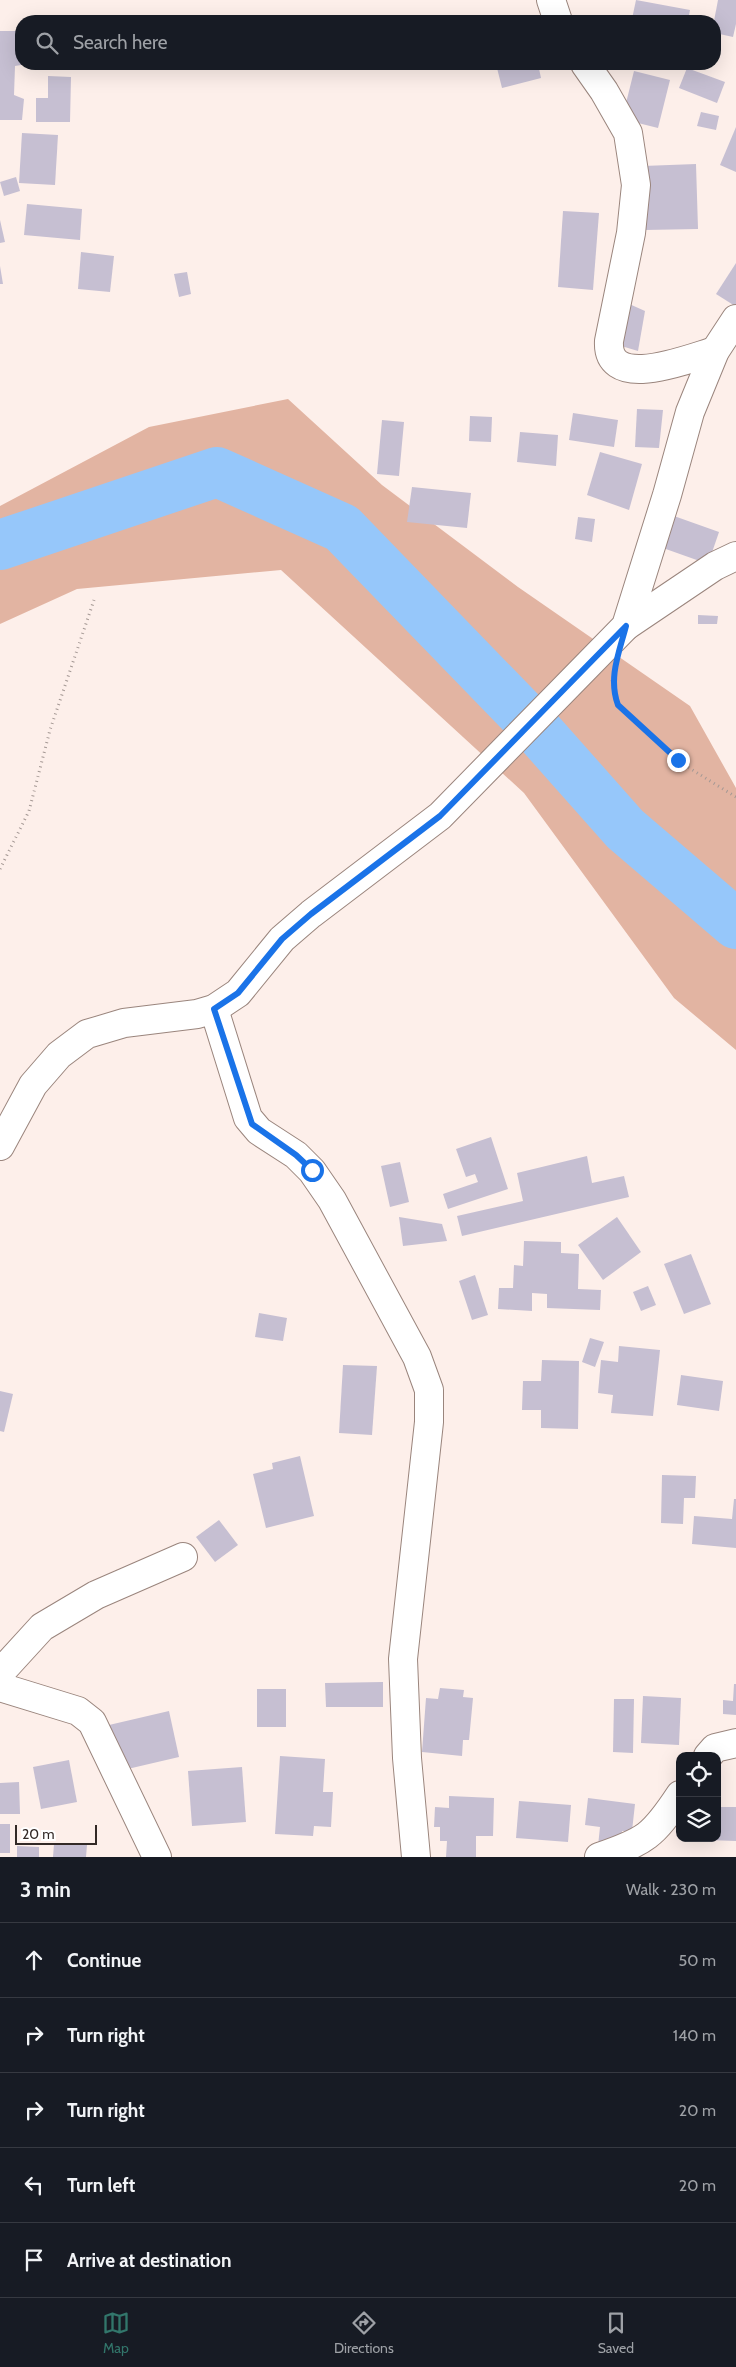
<!DOCTYPE html>
<meta charset="utf-8">
<style>
:root{--surface:#171b24;--page:#20242c;--text:#f1f3f6;--muted:#9ea1a6;--line:#363941;--accent:#32766b}
body{margin:0;font-family:Cabin,sans-serif;background:var(--page);color:var(--text)}
.controls{position:absolute;right:15px;bottom:15px;display:grid;overflow:hidden;border-radius:10px;box-shadow:0 5px 20px #0002}
.controls button{width:45px;height:45px;display:grid;place-items:center;padding:0;border:0;border-bottom:1px solid var(--line);background:var(--surface);color:var(--text);font:25px sans-serif}
.scale{position:absolute;left:15px;bottom:12px;width:82px;box-sizing:border-box;padding-left:5px;border:2px solid #322926;border-top:0;font-size:14px;line-height:18px;white-space:nowrap;color:#322926;-webkit-text-stroke:4px #fff;paint-order:stroke}
.stop{position:absolute;width:15px;height:15px;margin:-11px;border:4px solid #1a73e8;border-radius:50%;background:#fff}
.stop.end{background:#1a73e8;border-color:#fff;box-shadow:0 1px 5px #0008}
.list{margin:0;padding:0;list-style:none}
h2{display:flex;justify-content:space-between;align-items:center;height:65px;margin:0;padding:0 20px;font-size:21px}
h2 small{font-size:16px;font-weight:400;color:var(--muted)}
.list li{display:grid;grid-template-columns:32px 1fr auto;gap:15px;align-items:center;box-sizing:border-box;height:75px;padding:0 20px;border-top:1px solid var(--line)}
.list b{display:block;font-size:19px;white-space:nowrap}
.list em{font-size:16px;font-style:normal;color:var(--muted)}
.icon{flex:none;width:28px;height:28px;fill:none;stroke:currentColor;stroke-width:2;stroke-linecap:round;stroke-linejoin:round}
.map{position:relative;flex:none;width:736px;height:1857px;overflow:hidden}
.search{position:absolute;background:var(--surface);box-shadow:0 5px 20px #0002;left:15px;right:15px;top:15px;height:55px;display:flex;align-items:center;gap:12px;box-sizing:border-box;padding:0 18px;border-radius:20px;color:var(--muted);font-size:19px}
.sheet{height:440px;background:var(--surface)}
nav{display:flex;justify-content:space-around;align-items:center;box-sizing:border-box;height:70px;border-top:1px solid var(--line);background:var(--surface);font-size:14px;color:var(--muted)}
nav a{display:grid;justify-items:center;gap:2px}
nav .on{color:var(--accent)}
.map>svg:first-child{display:block}
.green{fill:#e2b4a2}
.lines{fill:none;stroke-linecap:round;stroke-linejoin:round}
.river{stroke:#96c7fa;stroke-width:50}
.building{fill:#c6bfd2}
.minor-casing{stroke:#9a857d;stroke-width:30}
.path{stroke:#a49894;stroke-width:3;stroke-dasharray:1 4;stroke-linecap:butt}
.minor{stroke:#fff;stroke-width:28}
.route{stroke:#1a73e8;stroke-width:6}
</style>
<div class="map">
<svg width="736" height="1857" viewBox="0 0 736 1857">
<rect width="100%" height="100%" fill="#fdefea"/>
<path class="green" d="M288 399 382 485 518 587 690 706 736 788V1050L674 998 524 793 281 570 77 589 0 624V506L149 427Z"/>
<g class="lines">
<path class="river" d="M0 545 217 472 342 528 531 723 625 829 736 924"/>
</g>
<g class="building">
<path d="M636 0 690 10 688 21H644L632 19Z"/>
<path d="M718 0H736V24L733 37 715 33 714 21Z"/>
<path d="M0 31H19L21 65 15 66 14 95 24 99 22 120H0Z"/>
<path d="M496 64H538L541 78 502 88Z"/>
<path d="M687 68 725 82 717 103 679 88Z"/>
<path d="M634 71 670 80 658 128 622 119Z"/>
<path d="M48 76 71 77 70 122H36V98H48Z"/>
<path d="M701 112 719 116 716 130 697 126Z"/>
<path d="M736 127V172L720 165Z"/>
<path d="M22 133 58 135 55 185 19 183Z"/>
<path d="M696 164 698 229 645 230 643 166Z"/>
<path d="M16 177 20 191 4 196 0 182Z"/>
<path d="M27 204 82 209 80 240 24 235Z"/>
<path d="M563 211 599 213 593 290 558 287Z"/>
<path d="M0 220 5 242 0 243Z"/>
<path d="M81 252 114 256 110 292 78 289Z"/>
<path d="M736 263V304L735 306 716 294Z"/>
<path d="M0 266 3 284H0Z"/>
<path d="M187 272 191 294 179 297 174 274Z"/>
<path d="M627 303 645 311 638 351 618 345Z"/>
<path d="M637 409 663 410 659 448 635 447Z"/>
<path d="M573 413 618 420 614 447 569 440Z"/>
<path d="M470 416 492 417 491 442 469 441Z"/>
<path d="M382 420 404 422 399 476 377 474Z"/>
<path d="M520 432 558 435 556 466 517 462Z"/>
<path d="M600 452 642 464 629 510 587 495Z"/>
<path d="M412 487 471 493 467 528 407 522Z"/>
<path d="M674 516 719 532 708 564 663 548Z"/>
<path d="M578 517 595 519 592 542 575 539Z"/>
<path d="M698 615 718 616 717 624H698Z"/>
<path d="M491 1137 508 1189 448 1209 443 1194 478 1182 475 1174 466 1177 456 1149Z"/>
<path d="M587 1156 592 1183 624 1176 629 1197 462 1236 457 1216 523 1201 517 1173Z"/>
<path d="M400 1162 409 1202 390 1207 381 1166Z"/>
<path d="M399 1217 442 1224 447 1241 403 1246Z"/>
<path d="M617 1217 641 1252 603 1280 578 1245Z"/>
<path d="M524 1241 561 1242V1253L579 1254 578 1289 601 1290 600 1310 547 1308V1294L532 1293V1311L498 1309 499 1288H513L514 1265 523 1266Z"/>
<path d="M691 1254 711 1304 684 1314 664 1264Z"/>
<path d="M475 1275 488 1315 472 1320 459 1281Z"/>
<path d="M648 1286 656 1305 641 1311 633 1292Z"/>
<path d="M259 1313 287 1318 283 1341 255 1337Z"/>
<path d="M590 1338 604 1342 595 1367 582 1362Z"/>
<path d="M619 1346 660 1350 653 1416 611 1413 613 1395 598 1393 601 1360 618 1362Z"/>
<path d="M542 1360 579 1361 578 1429 541 1428V1410H522L523 1381H541Z"/>
<path d="M343 1365 377 1366 372 1435 339 1433Z"/>
<path d="M681 1375 723 1381 719 1411 677 1405Z"/>
<path d="M0 1391 13 1394 4 1432 0 1431Z"/>
<path d="M300 1456 314 1516 266 1528 253 1474 273 1469 272 1463Z"/>
<path d="M662 1475 696 1476 695 1498H684L683 1524 661 1523Z"/>
<path d="M734 1499H736V1548L692 1544 694 1516 732 1519Z"/>
<path d="M219 1520 238 1545 215 1562 196 1537Z"/>
<path d="M383 1682V1707H326L325 1683Z"/>
<path d="M734 1684H736V1715L723 1714V1700L733 1701Z"/>
<path d="M440 1688 464 1690 463 1697 473 1698 469 1740H463L462 1756 422 1752 426 1698 438 1699Z"/>
<rect x="257" y="1689" width="29" height="38"/>
<path d="M643 1696 681 1698 679 1745 641 1743Z"/>
<path d="M614 1699H634L633 1753 613 1752Z"/>
<path d="M169 1711 179 1757 119 1771 109 1725Z"/>
<path d="M280 1756 325 1759 323 1792H333L331 1827 314 1826 313 1836 275 1834Z"/>
<path d="M69 1760 77 1802 41 1809 33 1767Z"/>
<path d="M242 1767 246 1822 192 1826 188 1771Z"/>
<path d="M19 1782 20 1814H0V1783Z"/>
<path d="M449 1796 494 1798 493 1836H476V1857H446L447 1841H440V1827H434L435 1807 449 1808Z"/>
<path d="M588 1798 635 1804 632 1831H622L620 1848 598 1846 600 1827 585 1825Z"/>
<path d="M519 1801 571 1805 568 1842 516 1838Z"/>
<path d="M717 1807H736V1841L708 1840 717 1838Z"/>
<rect x="0" y="1824" width="10" height="29"/>
<path d="M54 1844 87 1845 86 1857H53Z"/>
<path d="M17 1846 39 1847V1857H17Z"/>
</g>
<g class="lines">
<g class="minor-casing">
<g id="minor">
<path d="M551 0 558 21"/>
<path d="M585 64 604 91 628 133 636 185 631 233 609 341C606 393 690 358 715 351"/>
<path d="M626 626 715 566 736 556"/>
<path d="M214 1009 248 1118 259 1131 296 1155 312 1171 332 1200 417 1357 429 1390V1422L403 1659 407 1758 416 1857"/>
<path d="M0 1146 33 1085 59 1055 87 1034 124 1023 197 1014 214 1009 238 993 282 939 311 914 440 816 626 626 667 495 690 412 715 351 736 319"/>
<path d="M0 1673 42 1627 96 1595 183 1557"/>
<path d="M0 1687 78 1711 92 1722 157 1857"/>
<path d="M708 1756 715 1748 736 1743"/>
<path d="M599 1857C646 1841 653 1836 680 1795"/>
</g>
</g>
<g class="path">
<path d="M612 680 614 693 618 705 678 761 736 797"/>
<path d="M0 869 29 811 50 730 94 600"/>
</g>
<use href="#minor" class="minor"/>
</g>
<g class="lines">
<path class="route" d="M312 1170 296 1155 252 1124 214 1009 238 993 282 939 311 914 440 816 626 626C619 653 608 678 618 705L678 760"/>
</g>
</svg>
<div class="controls">
<button><svg class="icon" aria-label="locate" viewBox="0 0 24 24"><circle cx="12" cy="12" r="6"/><path d="M12 2v4M12 18v4M2 12h4M18 12h4"/></svg></button>
<button><svg class="icon" aria-label="layers" viewBox="0 0 24 24"><path d="M12 4l9 5-9 5-9-5zM3 14l9 5 9-5"/></svg></button>
</div>
<div class="scale">20 m</div>
<div class="stop" style="left:312px;top:1170px"></div>
<div class="stop end" style="left:678px;top:760px"></div>
<div class="search"><svg class="icon" aria-label="search" viewBox="0 0 24 24"><circle cx="10" cy="10" r="6"/><path d="M15 15l6 6"/></svg>Search here</div>
</div>
<section class="sheet">
<h2>3 min<small>Walk · 230 m</small></h2>
<ul class="list">
<li><svg class="icon" aria-label="ahead" viewBox="0 0 24 24"><path d="M12 20V5M6 11l6-6 6 6"/></svg><div><b>Continue</b></div><em>50 m</em></li>
<li><svg class="icon" aria-label="right" viewBox="0 0 24 24"><path d="M7 20v-9h11M14 6l5 5-5 5"/></svg><div><b>Turn right</b></div><em>140 m</em></li>
<li><svg class="icon" aria-label="right" viewBox="0 0 24 24"><path d="M7 20v-9h11M14 6l5 5-5 5"/></svg><div><b>Turn right</b></div><em>20 m</em></li>
<li><svg class="icon" aria-label="left" viewBox="0 0 24 24"><path d="M17 20v-9H6M10 6l-5 5 5 5"/></svg><div><b>Turn left</b></div><em>20 m</em></li>
<li><svg class="icon" aria-label="arrive" viewBox="0 0 24 24"><path d="M6 21V4h12l-3 4 3 4H6"/></svg><div><b>Arrive at destination</b></div></li>
</ul>
</section>
<nav>
<a class="on"><svg class="icon" aria-label="map" viewBox="0 0 24 24"><path d="M3 6l6-2 6 2 6-2v14l-6 2-6-2-6 2zM9 4v14M15 6v14"/></svg>Map</a>
<a><svg class="icon" aria-label="directions" viewBox="0 0 24 24"><path d="M12 3l9 9-9 9-9-9zM9 14v-3h6M13 9l2 2-2 2"/></svg>Directions</a>
<a><svg class="icon" aria-label="saved" viewBox="0 0 24 24"><path d="M7 4h10v16l-5-4-5 4z"/></svg>Saved</a>
</nav>
